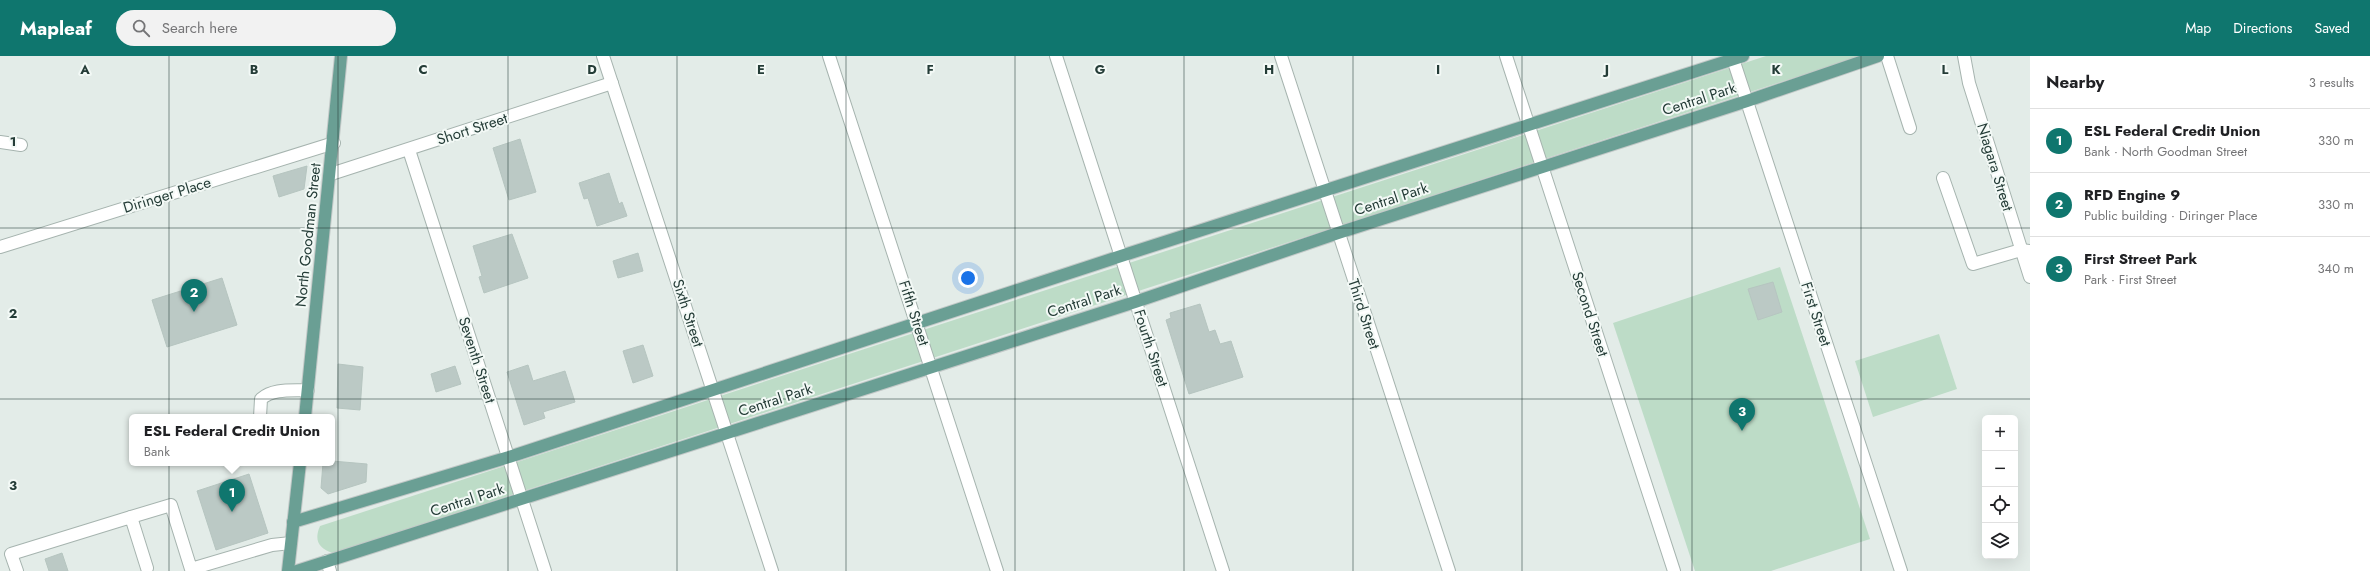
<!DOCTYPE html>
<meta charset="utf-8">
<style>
:root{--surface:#fff;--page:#f2f2f2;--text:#202124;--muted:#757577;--line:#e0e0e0;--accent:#0f766e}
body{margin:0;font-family:Jost,sans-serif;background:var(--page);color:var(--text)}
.controls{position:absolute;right:12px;bottom:12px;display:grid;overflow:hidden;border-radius:6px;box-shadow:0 4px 16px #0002}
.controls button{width:36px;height:36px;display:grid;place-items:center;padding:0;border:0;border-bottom:1px solid var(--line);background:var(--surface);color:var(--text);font:20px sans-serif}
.you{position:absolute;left:968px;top:222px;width:14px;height:14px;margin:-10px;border:3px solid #fff;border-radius:50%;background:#1a73e8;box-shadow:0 0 0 6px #1a73e833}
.badge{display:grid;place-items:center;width:26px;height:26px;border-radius:50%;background:var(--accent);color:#fff;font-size:13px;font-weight:700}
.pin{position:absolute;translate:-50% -33px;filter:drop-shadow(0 1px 2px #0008)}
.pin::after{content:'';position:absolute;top:21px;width:14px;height:12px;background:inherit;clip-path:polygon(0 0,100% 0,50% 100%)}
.popup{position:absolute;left:129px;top:358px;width:206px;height:52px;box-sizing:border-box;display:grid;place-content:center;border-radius:6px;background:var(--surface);filter:drop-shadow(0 1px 3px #0005);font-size:13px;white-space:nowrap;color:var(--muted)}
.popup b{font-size:15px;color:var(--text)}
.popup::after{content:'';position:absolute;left:50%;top:100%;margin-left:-8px;border:8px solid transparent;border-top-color:var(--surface)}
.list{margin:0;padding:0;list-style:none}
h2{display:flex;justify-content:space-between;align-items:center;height:52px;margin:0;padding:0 16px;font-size:17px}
h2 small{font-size:13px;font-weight:400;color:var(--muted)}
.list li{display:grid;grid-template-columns:26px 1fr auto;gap:12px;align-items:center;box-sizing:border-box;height:64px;padding:0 16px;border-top:1px solid var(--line)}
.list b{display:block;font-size:15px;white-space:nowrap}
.list p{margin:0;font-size:13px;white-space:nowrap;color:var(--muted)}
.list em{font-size:13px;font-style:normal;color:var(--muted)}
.icon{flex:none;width:22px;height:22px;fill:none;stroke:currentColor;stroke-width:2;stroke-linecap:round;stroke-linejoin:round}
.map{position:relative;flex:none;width:2030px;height:515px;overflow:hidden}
header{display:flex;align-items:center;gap:24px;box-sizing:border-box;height:56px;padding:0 20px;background:var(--accent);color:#fff}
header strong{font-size:19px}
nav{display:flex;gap:22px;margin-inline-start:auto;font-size:14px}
.search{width:280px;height:36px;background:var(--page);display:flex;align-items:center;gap:10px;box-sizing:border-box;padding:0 14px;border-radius:22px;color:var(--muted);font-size:15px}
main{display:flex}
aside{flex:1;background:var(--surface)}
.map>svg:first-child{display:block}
.green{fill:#bddcc7}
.building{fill:#bbc9c5;stroke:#b6c5c0}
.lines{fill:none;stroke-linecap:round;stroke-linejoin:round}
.minor-casing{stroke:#a6b4af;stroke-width:14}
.major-casing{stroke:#c2c8c7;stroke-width:14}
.minor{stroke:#fff;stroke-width:12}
.major{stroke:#6a9f94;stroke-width:12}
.grid{fill:none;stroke:#243c37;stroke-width:1;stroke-opacity:0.55}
.labels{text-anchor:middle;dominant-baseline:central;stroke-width:4;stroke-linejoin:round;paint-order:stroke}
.street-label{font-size:15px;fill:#243c37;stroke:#f3f9f6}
.grid-label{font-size:13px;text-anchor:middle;font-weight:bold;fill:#243c37;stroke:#f3f9f6;stroke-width:4;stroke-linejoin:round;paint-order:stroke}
</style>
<header>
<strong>Mapleaf</strong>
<div class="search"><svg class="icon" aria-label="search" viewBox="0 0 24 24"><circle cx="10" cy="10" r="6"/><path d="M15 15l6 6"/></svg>Search here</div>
<nav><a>Map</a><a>Directions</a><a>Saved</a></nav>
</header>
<main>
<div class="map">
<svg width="2030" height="515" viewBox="0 0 2030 515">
<rect width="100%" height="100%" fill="#e3ece8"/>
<g class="green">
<path d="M1766 0H1861L333 497C318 492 314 484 320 470Z"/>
<path d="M1780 211 1870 483 1771 515H1695L1613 267Z"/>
<path d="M1939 278 1957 333 1873 361 1855 305Z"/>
</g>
<g class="building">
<path d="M520 83 536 136 509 144 493 92Z"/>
<path d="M307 110 304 133 279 141 273 120Z"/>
<path d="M609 117 619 148 622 146 627 160 597 170 588 142 584 143 579 127Z"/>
<path d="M512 178 528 222 484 237 479 221 482 220 473 190Z"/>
<path d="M638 197 643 215 618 222 613 205Z"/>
<path d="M222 222 237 269 167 291 152 244Z"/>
<path d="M1773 226 1782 256 1758 264 1748 233Z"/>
<path d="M1200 248 1209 276 1215 274 1220 288 1231 285 1243 321 1189 338 1166 264 1171 262 1170 257Z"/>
<path d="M643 289 653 320 633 327 623 295Z"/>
<path d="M338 308 363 311 360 354 337 352Z"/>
<path d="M528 309 533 325 565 315 575 346 543 356 545 362 524 369 507 316Z"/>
<path d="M455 310 461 328 436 336 431 318Z"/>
<path d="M332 405 367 408 366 426 328 438 321 432 323 407H332Z"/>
<path d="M249 418 268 477 216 494 197 435Z"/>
<path d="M62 497 68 515H49L45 503Z"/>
</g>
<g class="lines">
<g class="minor-casing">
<g id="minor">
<path d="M603 0 772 515"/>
<path d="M829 0 997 515"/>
<path d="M1056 0 1223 515"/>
<path d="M1281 0 1449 515"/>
<path d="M1506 0 1674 515"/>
<path d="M1732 0 1901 515"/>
<path d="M1887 0 1910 72"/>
<path d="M1964 0 1969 27 2030 221"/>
<path d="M0 86 21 89"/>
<path d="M409 94 545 515"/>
<path d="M331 118 612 27"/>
<path d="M1943 122 1973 208 2021 194 2029 195"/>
<path d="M0 191 334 87"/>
<path d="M260 361 261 343C274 332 292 335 308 334"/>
<path d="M131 461 171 449 191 513 272 489 291 487"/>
<path d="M327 505 330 515"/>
<path d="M17 515 11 498 131 461 147 512"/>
</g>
</g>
<g class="major-casing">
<g id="major">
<path d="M305 361 341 0"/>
<path d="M293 466 509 401 1121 200 1743 0"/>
<path d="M288 515 300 407"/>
<path d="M297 515 1135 246 1338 177 1747 45 1878 0"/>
</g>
</g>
<use href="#minor" class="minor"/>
<use href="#major" class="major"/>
</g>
<path class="grid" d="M169 0V515M338 0V515M508 0V515M677 0V515M846 0V515M1015 0V515M1184 0V515M1353 0V515M1522 0V515M1692 0V515M1861 0V515M0 172H2030M0 343H2030"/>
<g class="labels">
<g class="street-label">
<text transform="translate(1699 43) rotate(-18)">Central Park</text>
<text transform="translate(472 73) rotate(-18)">Short Street</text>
<text transform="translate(1995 111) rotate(73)">Niagara Street</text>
<text transform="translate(167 139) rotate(-17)">Diringer Place</text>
<text transform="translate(1391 143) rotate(-18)">Central Park</text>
<text transform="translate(308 179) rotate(-84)">North Goodman Street</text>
<text transform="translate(1084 245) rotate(-18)">Central Park</text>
<text transform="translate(688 257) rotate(72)">Sixth Street</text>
<text transform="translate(914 257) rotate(72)">Fifth Street</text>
<text transform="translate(1364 258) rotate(72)">Third Street</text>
<text transform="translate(1590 258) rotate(72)">Second Street</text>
<text transform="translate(1816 258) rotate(72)">First Street</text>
<text transform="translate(1151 292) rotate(72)">Fourth Street</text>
<text transform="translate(477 304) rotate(72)">Seventh Street</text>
<text transform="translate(775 344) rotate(-18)">Central Park</text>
<text transform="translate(467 444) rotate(-18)">Central Park</text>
</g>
</g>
<g class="grid-label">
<text x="85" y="18">A</text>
<text x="254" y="18">B</text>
<text x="423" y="18">C</text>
<text x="592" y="18">D</text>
<text x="761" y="18">E</text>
<text x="930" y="18">F</text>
<text x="1100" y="18">G</text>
<text x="1269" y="18">H</text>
<text x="1438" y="18">I</text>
<text x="1607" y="18">J</text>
<text x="1776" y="18">K</text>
<text x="1945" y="18">L</text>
<text x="13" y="90">1</text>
<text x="13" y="262">2</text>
<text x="13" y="434">3</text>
</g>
</svg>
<div class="controls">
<button>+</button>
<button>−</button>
<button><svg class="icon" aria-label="locate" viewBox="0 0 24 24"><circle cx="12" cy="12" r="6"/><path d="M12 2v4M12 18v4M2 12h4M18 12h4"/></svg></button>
<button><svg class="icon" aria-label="layers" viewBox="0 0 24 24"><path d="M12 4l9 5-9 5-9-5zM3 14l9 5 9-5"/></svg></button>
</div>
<div class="you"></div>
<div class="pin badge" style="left:232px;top:456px">1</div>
<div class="popup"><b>ESL Federal Credit Union</b>Bank</div>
<div class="pin badge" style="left:194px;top:256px">2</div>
<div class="pin badge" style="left:1742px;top:375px">3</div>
</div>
<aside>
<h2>Nearby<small>3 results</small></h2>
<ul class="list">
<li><span class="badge">1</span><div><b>ESL Federal Credit Union</b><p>Bank · North Goodman Street</p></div><em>330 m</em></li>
<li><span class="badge">2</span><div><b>RFD Engine 9</b><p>Public building · Diringer Place</p></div><em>330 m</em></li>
<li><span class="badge">3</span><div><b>First Street Park</b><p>Park · First Street</p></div><em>340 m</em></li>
</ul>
</aside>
</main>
